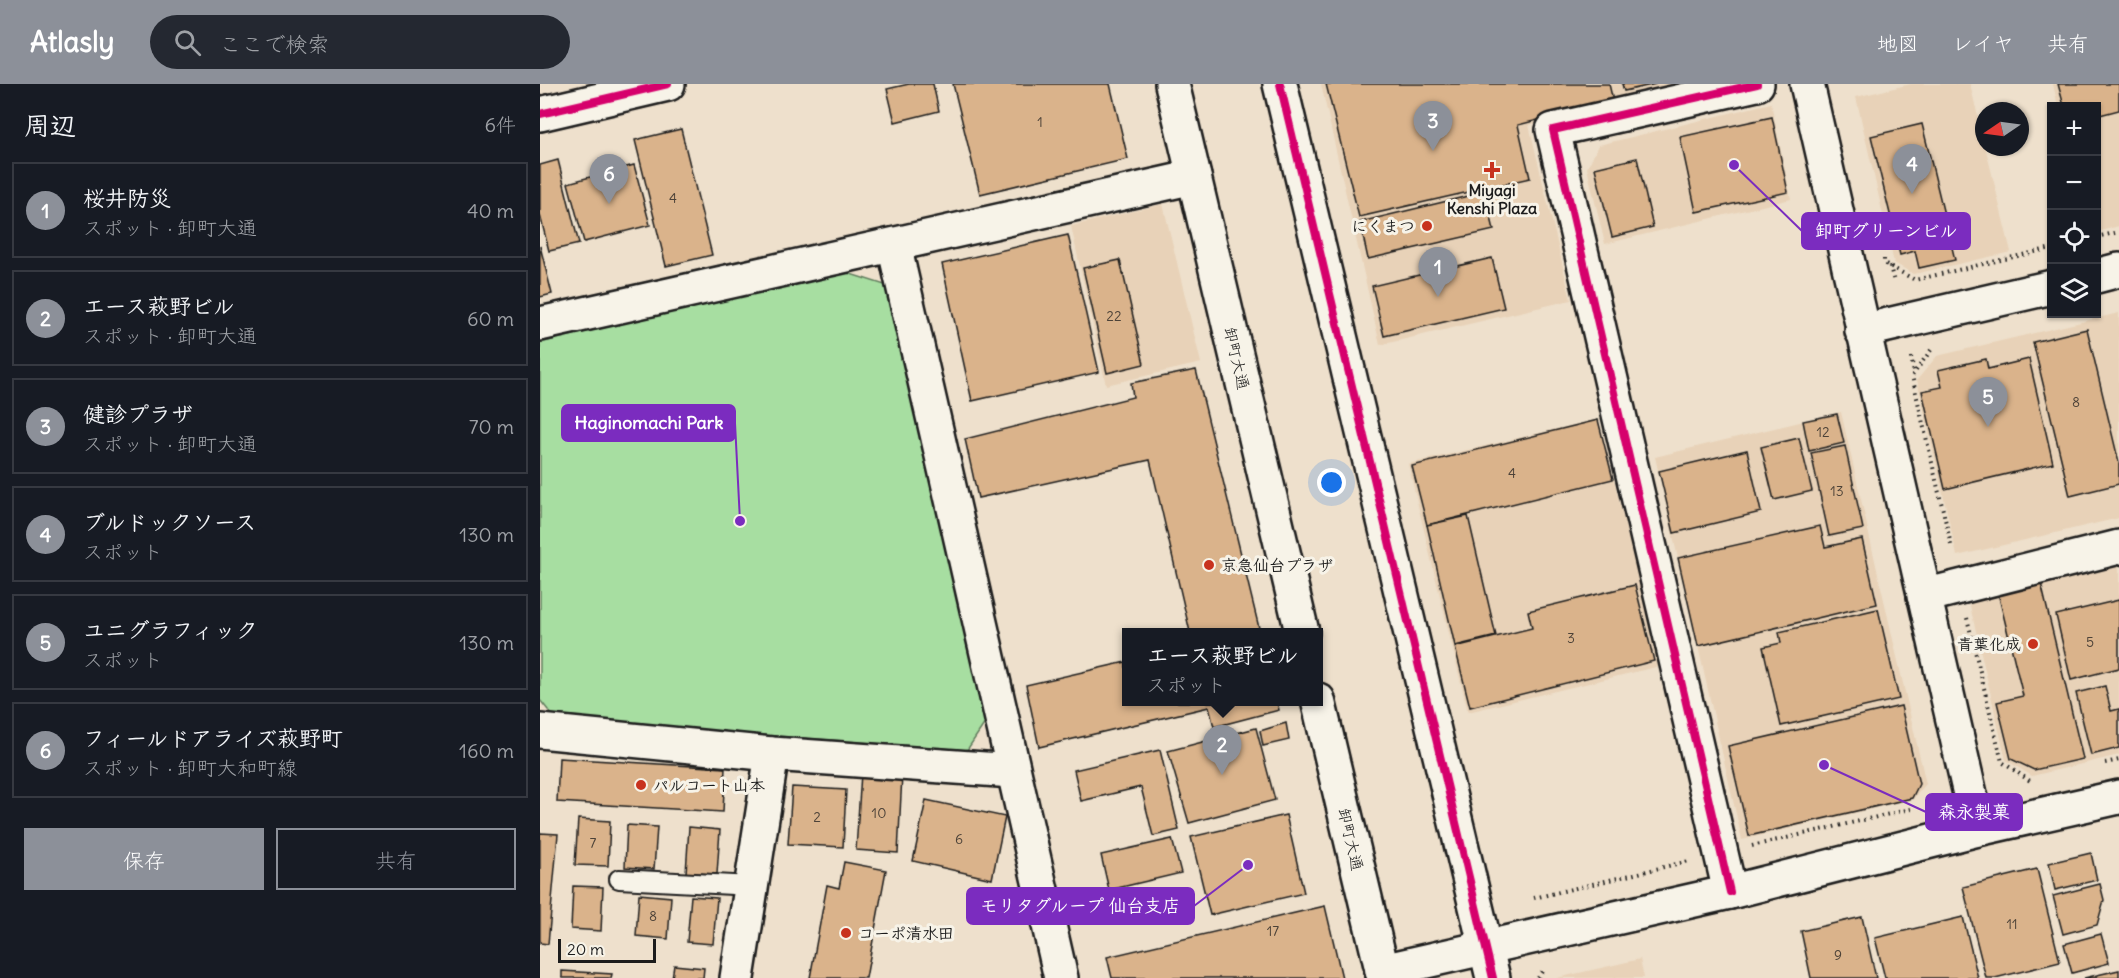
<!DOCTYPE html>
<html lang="ja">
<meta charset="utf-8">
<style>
:root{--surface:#171b24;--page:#242831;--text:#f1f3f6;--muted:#9ea1a6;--line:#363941;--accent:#8c9099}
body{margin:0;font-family:Delius,"Klee One",sans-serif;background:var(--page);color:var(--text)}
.controls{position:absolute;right:18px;top:18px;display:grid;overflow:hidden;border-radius:0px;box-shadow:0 2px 4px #0004}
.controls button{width:54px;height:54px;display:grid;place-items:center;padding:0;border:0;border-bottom:2px solid var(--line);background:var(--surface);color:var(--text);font:30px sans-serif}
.compass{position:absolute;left:1435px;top:18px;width:54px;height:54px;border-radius:50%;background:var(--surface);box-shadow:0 2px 4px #0004;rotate:257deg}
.scale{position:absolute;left:18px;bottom:15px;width:98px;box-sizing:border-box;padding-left:6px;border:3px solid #1c1c1c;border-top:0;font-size:16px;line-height:21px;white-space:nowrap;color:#1c1c1c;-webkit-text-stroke:4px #f7f3e8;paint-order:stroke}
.you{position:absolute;left:792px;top:399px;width:21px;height:21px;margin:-15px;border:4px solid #fff;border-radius:50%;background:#1a73e8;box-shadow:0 0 0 9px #1a73e833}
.badge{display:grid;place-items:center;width:39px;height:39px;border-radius:50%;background:var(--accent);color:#fff;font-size:20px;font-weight:700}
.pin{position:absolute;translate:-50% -50px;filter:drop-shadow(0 2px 3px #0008)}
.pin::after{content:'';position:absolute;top:32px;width:21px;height:18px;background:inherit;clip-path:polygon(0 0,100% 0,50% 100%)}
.popup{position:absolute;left:582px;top:544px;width:201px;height:78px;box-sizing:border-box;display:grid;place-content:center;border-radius:0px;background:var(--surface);filter:drop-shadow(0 2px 4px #0005);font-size:20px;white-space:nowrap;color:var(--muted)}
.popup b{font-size:22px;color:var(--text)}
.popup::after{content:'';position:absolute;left:50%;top:100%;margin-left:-12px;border:12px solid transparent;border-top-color:var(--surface)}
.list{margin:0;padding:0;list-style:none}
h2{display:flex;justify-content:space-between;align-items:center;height:78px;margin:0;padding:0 24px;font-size:26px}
h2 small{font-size:20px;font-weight:400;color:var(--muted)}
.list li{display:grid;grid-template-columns:39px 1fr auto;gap:18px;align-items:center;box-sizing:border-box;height:96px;margin:0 12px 12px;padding:0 12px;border:2px solid var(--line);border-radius:0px}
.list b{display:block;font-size:22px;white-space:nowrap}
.list p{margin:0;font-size:20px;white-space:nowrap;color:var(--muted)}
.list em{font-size:20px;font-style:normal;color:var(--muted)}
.actions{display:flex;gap:12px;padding:18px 24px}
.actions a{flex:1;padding:14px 0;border:2px solid var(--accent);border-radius:0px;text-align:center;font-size:21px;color:var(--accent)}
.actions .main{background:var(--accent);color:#fff}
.icon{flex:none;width:33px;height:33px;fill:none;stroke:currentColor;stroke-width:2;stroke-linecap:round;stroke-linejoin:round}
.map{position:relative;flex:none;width:1579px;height:894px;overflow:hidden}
header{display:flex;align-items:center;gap:36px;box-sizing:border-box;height:84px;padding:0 30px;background:var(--accent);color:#fff}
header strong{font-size:28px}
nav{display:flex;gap:33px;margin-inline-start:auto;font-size:21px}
.search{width:420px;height:54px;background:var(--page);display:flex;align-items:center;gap:15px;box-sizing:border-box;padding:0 21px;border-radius:33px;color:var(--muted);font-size:22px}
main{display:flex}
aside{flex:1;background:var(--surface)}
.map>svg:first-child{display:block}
.built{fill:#e8d2b8}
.green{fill:#a7dea1;stroke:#627d5e;stroke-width:1.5}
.building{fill:#dab38b;stroke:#1c1c1c;stroke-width:1.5}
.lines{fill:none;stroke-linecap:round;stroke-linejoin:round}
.service-casing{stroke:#1c1c1c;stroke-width:22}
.minor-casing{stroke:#1c1c1c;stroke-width:38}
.tertiary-casing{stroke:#1c1c1c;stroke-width:38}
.path{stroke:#1c1c1c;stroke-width:4;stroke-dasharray:1.5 4.5;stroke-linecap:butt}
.service{stroke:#f7f3e8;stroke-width:18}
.minor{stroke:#f7f3e8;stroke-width:33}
.tertiary{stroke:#f7f3e8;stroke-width:33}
.cycleway-casing{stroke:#f7f3e8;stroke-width:11}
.cycleway{stroke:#d6006c;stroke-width:8}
.poi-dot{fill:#c8321e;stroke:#f7f3e8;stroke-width:2}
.labels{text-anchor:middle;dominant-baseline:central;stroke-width:6;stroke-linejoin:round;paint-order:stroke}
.number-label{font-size:14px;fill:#4c4238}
.poi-label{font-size:16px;font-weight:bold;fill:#1c1c1c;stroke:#f7f3e8;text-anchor:start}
.street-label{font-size:16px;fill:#1c1c1c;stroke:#f7f3e8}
.leader{fill:none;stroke:#7b2cbf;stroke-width:2}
.callout-dot{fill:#7b2cbf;stroke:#f7f3e8;stroke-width:2}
.callout{fill:#7b2cbf;stroke:#7b2cbf;stroke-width:2}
.callout-label{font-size:18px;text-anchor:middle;font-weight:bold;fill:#fff}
</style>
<header>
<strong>Atlasly</strong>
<div class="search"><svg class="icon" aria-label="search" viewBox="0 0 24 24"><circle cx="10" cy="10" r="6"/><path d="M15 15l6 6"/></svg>ここで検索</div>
<nav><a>地図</a><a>レイヤ</a><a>共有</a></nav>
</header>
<main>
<aside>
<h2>周辺<small>6件</small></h2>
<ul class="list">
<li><span class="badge">1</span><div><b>桜井防災</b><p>スポット · 卸町大通</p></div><em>40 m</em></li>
<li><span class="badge">2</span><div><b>エース萩野ビル</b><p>スポット · 卸町大通</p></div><em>60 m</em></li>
<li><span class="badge">3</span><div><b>健診プラザ</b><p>スポット · 卸町大通</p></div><em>70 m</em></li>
<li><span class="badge">4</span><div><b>ブルドックソース</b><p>スポット</p></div><em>130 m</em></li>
<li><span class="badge">5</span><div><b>ユニグラフィック</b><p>スポット</p></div><em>130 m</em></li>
<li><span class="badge">6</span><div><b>フィールドアライズ萩野町</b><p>スポット · 卸町大和町線</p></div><em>160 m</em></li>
</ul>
<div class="actions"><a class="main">保存</a><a>共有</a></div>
</aside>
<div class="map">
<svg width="1579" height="894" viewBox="0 0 1579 894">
<rect width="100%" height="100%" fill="#eee0cc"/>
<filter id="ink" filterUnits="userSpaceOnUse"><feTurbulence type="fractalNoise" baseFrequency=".0167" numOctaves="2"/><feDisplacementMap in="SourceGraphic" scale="12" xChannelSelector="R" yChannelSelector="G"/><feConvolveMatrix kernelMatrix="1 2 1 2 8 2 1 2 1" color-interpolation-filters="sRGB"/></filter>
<g filter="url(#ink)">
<g class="built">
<path d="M781 0H1157L989 41 1031 216 840 261Z"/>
<path d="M1371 0H1430L1471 168 1374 190 1354 179 1316 13Z"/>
<path d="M1513 0H1579V142L1557 148 1556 22H1518Z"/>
<path d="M1231 19 1251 115 1065 160 1047 84 1059 61Z"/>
<path d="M623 120 661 279 566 301 531 142Z"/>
<path d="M1579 229V434L1417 472 1377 296 1397 272Z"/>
<path d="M1301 328 1386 700 1373 715 1202 756 1115 373Z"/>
<path d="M1059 335 1120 582 928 628 868 380Z"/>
<path d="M1579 472V671L1492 692 1466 676 1427 509Z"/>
<path d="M1100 875 1104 894H1017Z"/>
</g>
<path class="green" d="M301 187 345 201 447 636 427 666 16 636 0 616V259Z"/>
<g class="building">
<path d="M369 0H393L399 27 355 38 347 5Z"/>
<path d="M413 0H570L588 75 440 110Z"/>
<path d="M786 0H1069L1073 17 978 41 990 94 819 133Z"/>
<path d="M1082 0H1116L1084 7Z"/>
<path d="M1518 0H1579V26L1556 32V22H1524Z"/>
<path d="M1232 33 1248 108 1156 128 1140 53Z"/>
<path d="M1382 40 1415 176 1379 184 1375 167 1360 171 1331 52Z"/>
<path d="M141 45 172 171 126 182 95 56Z"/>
<path d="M1097 74 1113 143 1072 153 1055 84Z"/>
<path d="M18 76 39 160 9 167 0 131V81Z"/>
<path d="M94 81 110 141 44 158 28 99Z"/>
<path d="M945 108 954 146 828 175 820 138Z"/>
<path d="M528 151 559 288 432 317 402 180Z"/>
<path d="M0 162 12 210 0 213Z"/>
<path d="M952 174 964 224 844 252 832 202Z"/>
<path d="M580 176 604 280 567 289 543 184Z"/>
<path d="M1547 245 1579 379V400L1530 412 1493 258Z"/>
<path d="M1446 275 1448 285 1489 275 1513 379 1405 405 1382 307 1402 303 1398 286Z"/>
<path d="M656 286 720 548H650L610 376 438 414 425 355 593 313 591 299Z"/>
<path d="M1297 330 1304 359 1269 367 1263 337Z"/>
<path d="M1058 336 1073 395 887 441 872 382Z"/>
<path d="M1259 354 1272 407 1234 416 1221 363Z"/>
<path d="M1305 362 1323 445 1289 452 1271 369Z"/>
<path d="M1207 366 1221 428 1134 449 1119 387Z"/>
<path d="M928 432 956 552 915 562 887 441Z"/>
<path d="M1280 442 1285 463 1322 455 1337 520 1158 562 1138 474Z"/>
<path d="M1501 499 1543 675 1494 686 1471 675 1457 618 1483 612 1458 509Z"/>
<path d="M1095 501 1114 577 930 623 915 563 992 544 988 527Z"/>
<path d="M1579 516V584L1531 596 1516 531Z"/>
<path d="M1338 525 1359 615 1241 642 1223 563 1241 559 1239 548Z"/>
<path d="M586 578V618H737L739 626 674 643 669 623 499 663 486 601Z"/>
<path d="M1565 602 1571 627 1579 625V664L1551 671 1536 609Z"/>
<path d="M1361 622 1379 700 1372 714 1209 752 1188 662Z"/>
<path d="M746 639 749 656 723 662 720 647Z"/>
<path d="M716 644 735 716 649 739 628 667Z"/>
<path d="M620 666 639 746 613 752 601 703 541 717 534 686Z"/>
<path d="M19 674 185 684 183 728 17 718Z"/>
<path d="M321 689 362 691 358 769 316 766Z"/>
<path d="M252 703 306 706 303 763 248 760Z"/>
<path d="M386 716 465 733 452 795 373 777Z"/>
<path d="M746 731 764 809 670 831 651 753Z"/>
<path d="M38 735 70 737 68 782 35 781Z"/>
<path d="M87 741 117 743 114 785 85 783Z"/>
<path d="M149 743 180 746 177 790 146 789Z"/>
<path d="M0 749 18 750 8 860 0 859Z"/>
<path d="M632 755 641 789 569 806 561 771Z"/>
<path d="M1551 769 1557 796 1515 806 1509 779Z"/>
<path d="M304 778 346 786 326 894H270L287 801 299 804Z"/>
<path d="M1497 785 1520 878 1455 894H1446L1423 803Z"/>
<path d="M1560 800 1564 816 1557 841 1523 850 1513 812Z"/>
<path d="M33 802 63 803 61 847 31 845Z"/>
<path d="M99 810 131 813 128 855 96 852Z"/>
<path d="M151 812 177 814 173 860 147 858Z"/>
<path d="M785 822 802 894H572L567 873Z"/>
<path d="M1322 833 1336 894H1271L1261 847Z"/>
<path d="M1423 833 1438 894H1345L1335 854Z"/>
<path d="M1561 850 1569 879 1532 889 1524 860Z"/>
<path d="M134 881 164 884 163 894H132Z"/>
<path d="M1579 886V894H1544Z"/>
<path d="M22 887 72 890 71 894H22Z"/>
</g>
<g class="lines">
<g class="service-casing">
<path id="service" d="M79 795 212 802"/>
</g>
<g class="minor-casing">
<g id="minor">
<path d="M354 161 521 894"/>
<path d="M1556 192 1579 186"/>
<path d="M0 240 654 93"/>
<path d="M1322 247 1512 203"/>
<path d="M1384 512 1579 463"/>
<path d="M0 647 232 670 473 687"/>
<path d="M1190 808 1013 46 1217 0"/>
<path d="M197 894 232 670"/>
</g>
</g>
<g class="tertiary-casing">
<g id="tertiary">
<path d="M632 0 762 548"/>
<path d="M740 0 953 894"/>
<path d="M1267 0 1438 745"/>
<path d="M0 30 128 0"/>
<path d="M778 616 844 894"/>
<path d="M842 887 1190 808 1438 745 1579 713"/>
</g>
</g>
<g class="path">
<path d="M1556 153 1579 148"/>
<path d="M1344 175V179L1375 196 1512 164"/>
<path d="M1350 182 1354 198"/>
<path d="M1391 266 1372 292 1411 461"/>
<path d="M1371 273 1374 289"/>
<path d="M1427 534 1462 678 1490 697"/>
<path d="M1565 679 1579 676"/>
<path d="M1212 762 1371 725"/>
<path d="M994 814 1149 777"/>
<path d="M998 894 1004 884"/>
</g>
<use href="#service" class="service"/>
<use href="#minor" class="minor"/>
<use href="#tertiary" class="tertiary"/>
<g class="cycleway-casing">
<g id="cycleway">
<path d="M740 0 953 894"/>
<path d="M0 30 128 0"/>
<path d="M1190 808 1013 46 1217 0"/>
</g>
</g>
<use href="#cycleway" class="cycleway"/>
</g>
</g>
<g class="poi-dot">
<path d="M949 77h6v6h6v6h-6v6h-6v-6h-6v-6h6z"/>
<circle cx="887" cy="142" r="6"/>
<circle cx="669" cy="481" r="6"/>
<circle cx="1493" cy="560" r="6"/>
<circle cx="101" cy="701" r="6"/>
<circle cx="306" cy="849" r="6"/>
</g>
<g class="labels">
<g class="number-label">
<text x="500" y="38">1</text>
<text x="133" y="114">4</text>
<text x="574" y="232">22</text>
<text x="1536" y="318">8</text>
<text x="1283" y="348">12</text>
<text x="972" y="389">4</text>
<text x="1297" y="407">13</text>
<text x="1031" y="554">3</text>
<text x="1550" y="558">5</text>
<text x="339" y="729">10</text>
<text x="277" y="733">2</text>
<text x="419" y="755">6</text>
<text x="53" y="759">7</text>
<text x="113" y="832">8</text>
<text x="1472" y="840">11</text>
<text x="733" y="847">17</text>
<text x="1298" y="871">9</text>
</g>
<g class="poi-label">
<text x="952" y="106" text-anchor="middle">Miyagi<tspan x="952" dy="18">Kenshi Plaza</tspan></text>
<text x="875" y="142" text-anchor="end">にくまつ</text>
<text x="681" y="481">京急仙台プラザ</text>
<text x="1481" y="560" text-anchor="end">青葉化成</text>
<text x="113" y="701">パルコート山本</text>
<text x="318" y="849">コーポ清水田</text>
</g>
<g class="street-label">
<text transform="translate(697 274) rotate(77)">卸町大通</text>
<text transform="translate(811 755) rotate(77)">卸町大通</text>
</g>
</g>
<path class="leader" d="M1194 81L1262 147M200 437L195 339M1284 681L1386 728M708 781L654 822"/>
<g class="callout-dot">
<circle cx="1194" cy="81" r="6"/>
<circle cx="200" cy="437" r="6"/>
<circle cx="1284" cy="681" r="6"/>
<circle cx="708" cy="781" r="6"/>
</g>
<g class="callout">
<rect x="1262" y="129" width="168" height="36" rx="6"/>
<rect x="22" y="321" width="173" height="36" rx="6"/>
<rect x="1386" y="710" width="96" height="36" rx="6"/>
<rect x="427" y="804" width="227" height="36" rx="6"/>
</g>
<g class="callout-label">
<text x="1346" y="153">卸町グリーンビル</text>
<text x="109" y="345">Haginomachi Park</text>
<text x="1434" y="734">森永製菓</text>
<text x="540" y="828">モリタグループ 仙台支店</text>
</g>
</svg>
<div class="controls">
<button>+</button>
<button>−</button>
<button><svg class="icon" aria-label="locate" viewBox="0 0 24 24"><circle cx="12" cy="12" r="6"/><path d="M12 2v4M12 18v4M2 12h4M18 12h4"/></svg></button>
<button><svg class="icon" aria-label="layers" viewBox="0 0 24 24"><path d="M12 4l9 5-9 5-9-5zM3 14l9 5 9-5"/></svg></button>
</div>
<svg class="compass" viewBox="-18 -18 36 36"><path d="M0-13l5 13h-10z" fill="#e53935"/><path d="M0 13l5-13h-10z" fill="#9ea1a6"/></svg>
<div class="scale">20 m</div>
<div class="you"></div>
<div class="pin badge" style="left:898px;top:213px">1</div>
<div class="pin badge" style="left:682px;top:691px">2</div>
<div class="popup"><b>エース萩野ビル</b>スポット</div>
<div class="pin badge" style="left:893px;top:67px">3</div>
<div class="pin badge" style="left:1372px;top:110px">4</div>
<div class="pin badge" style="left:1448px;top:343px">5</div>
<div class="pin badge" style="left:69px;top:120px">6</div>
</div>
</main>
